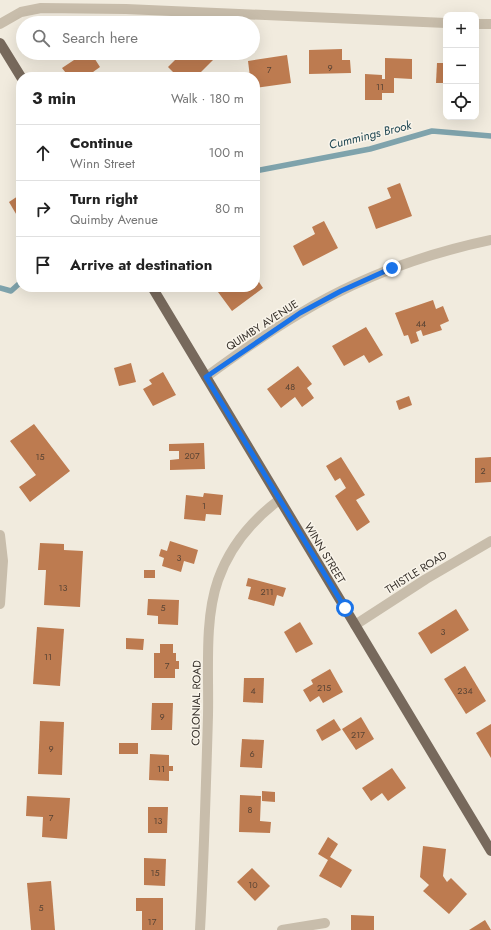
<!DOCTYPE html>
<meta charset="utf-8">
<style>
:root{--surface:#fff;--page:#f2f2f2;--text:#222;--muted:#767676;--line:#e0e0e0}
body{margin:0;font-family:Jost,sans-serif;background:var(--page);color:var(--text)}
.controls{position:absolute;right:12px;top:12px;display:grid;overflow:hidden;border-radius:8px;box-shadow:0 4px 16px #0002}
.controls button{width:36px;height:36px;display:grid;place-items:center;padding:0;border:0;border-bottom:1px solid var(--line);background:var(--surface);color:var(--text);font:20px sans-serif}
.stop{position:absolute;width:12px;height:12px;margin:-9px;border:3px solid #1a73e8;border-radius:50%;background:#fff}
.stop.end{background:#1a73e8;border-color:#fff;box-shadow:0 1px 4px #0008}
.list{margin:0;padding:0;list-style:none}
h2{display:flex;justify-content:space-between;align-items:center;height:52px;margin:0;padding:0 16px;font-size:17px}
h2 small{font-size:13px;font-weight:400;color:var(--muted)}
.list li{display:grid;grid-template-columns:26px 1fr auto;gap:12px;align-items:center;box-sizing:border-box;height:56px;padding:0 16px;border-top:1px solid var(--line)}
.list b{display:block;font-size:15px;white-space:nowrap}
.list p{margin:0;font-size:13px;white-space:nowrap;color:var(--muted)}
.list em{font-size:13px;font-style:normal;color:var(--muted)}
.icon{flex:none;width:22px;height:22px;fill:none;stroke:currentColor;stroke-width:2;stroke-linecap:round;stroke-linejoin:round}
.map{position:relative;flex:none;width:491px;height:930px;overflow:hidden}
.search{position:absolute;background:var(--surface);box-shadow:0 4px 16px #0002;left:16px;top:16px;width:244px;height:44px;display:flex;align-items:center;gap:10px;box-sizing:border-box;padding:0 14px;border-radius:22px;color:var(--muted);font-size:15px}
.panel{position:absolute;background:var(--surface);box-shadow:0 4px 16px #0002;left:16px;top:72px;width:244px;height:220px;border-radius:16px}
.map>svg:first-child{display:block}
.lines{fill:none;stroke-linecap:round;stroke-linejoin:round}
.stream{stroke:#7fa3ac;stroke-width:5.5}
.building{fill:#bd7b50}
.minor{stroke:#c8bdab;stroke-width:10}
.major{stroke:#77695c;stroke-width:10}
.route{stroke:#1a73e8;stroke-width:5}
.labels{text-anchor:middle;dominant-baseline:central;stroke-width:3;stroke-linejoin:round;paint-order:stroke}
.number-label{font-size:9px;fill:#584334}
.street-label{font-size:11px;fill:#36302a;stroke:#f9f4ea}
.water-label{font-size:12px;font-style:italic;fill:#224955;stroke:#f9f4ea}
</style>
<div class="map">
<svg width="491" height="930" viewBox="0 0 491 930">
<rect width="100%" height="100%" fill="#f1ebde"/>
<g class="lines">
<g class="stream">
<path d="M255 171 370 149 432 131 491 136"/>
<path d="M0 288 11 291 21 282"/>
</g>
</g>
<g class="building">
<path d="M342 49V60H350L351 73 309 74V50Z"/>
<path d="M78 53H91L100 67 86 77H69L62 68 80 56Z"/>
<path d="M182 53H205L213 60 196 77H178L168 67Z"/>
<path d="M287 55 291 83 255 88V77H250L248 61Z"/>
<path d="M385 58 412 59V79L394 78V93H382V100H365V74L382 75V79H385Z"/>
<path d="M437 63H446V83H436Z"/>
<path d="M400 183 412 216 376 229 368 207 391 198 387 188Z"/>
<path d="M21 194V218L19 219 9 202Z"/>
<path d="M324 221 338 248 303 266 293 246 315 234 312 227Z"/>
<path d="M255 276 263 288 232 311 218 292 226 287H255Z"/>
<path d="M433 300 436 309 443 306 449 321 440 325 442 330 423 336 421 330 416 332 419 341 411 344 408 335 404 336 395 313Z"/>
<path d="M366 327 383 355 369 363 364 355 344 366 332 346Z"/>
<path d="M131 363 136 382 119 386 114 368Z"/>
<path d="M298 366 312 384 307 388 314 398 302 407 295 397 281 408 267 389Z"/>
<path d="M163 372 176 395 153 406 143 389 152 384 149 380Z"/>
<path d="M409 396 412 405 399 410 396 401Z"/>
<path d="M34 424 70 471 30 502 19 487 36 475 10 441Z"/>
<path d="M204 443 205 469 170 470V460L179 459V451H169V444Z"/>
<path d="M341 457 365 495 356 500 370 522 357 531 335 496 346 488 340 478 335 481 326 466Z"/>
<path d="M491 457V482L475 483V458Z"/>
<path d="M204 493 223 495 221 515 206 514 205 521 184 519 186 495 203 497Z"/>
<path d="M170 541 198 550 194 564 184 561 181 572 162 566 164 558 159 556 161 549 167 551Z"/>
<path d="M40 543 64 544V550L83 551 80 607 44 605 46 570H38Z"/>
<rect x="144" y="570" width="11" height="8"/>
<path d="M248 578 286 588 283 597 277 595 274 606 248 599 251 587 246 586Z"/>
<path d="M148 599 179 600 178 625 158 624V616L147 615Z"/>
<path d="M456 609 469 630 431 654 418 633Z"/>
<path d="M300 622 313 644 296 653 284 632Z"/>
<path d="M37 627 64 629 60 686 33 684Z"/>
<path d="M126 638 144 639 143 650 126 649Z"/>
<path d="M160 644H173V653H176V661H179V669H175V678H154V653H160Z"/>
<path d="M465 666 486 701 466 714 444 679Z"/>
<path d="M330 669 343 692 323 703 319 696 310 702 303 690 313 684 311 680Z"/>
<path d="M244 678H264L263 703 243 702Z"/>
<path d="M152 703H173L172 730H151Z"/>
<path d="M361 717 374 739 356 750 342 729Z"/>
<path d="M334 719 341 730 322 741 316 730Z"/>
<path d="M40 721 64 722 62 775 38 774Z"/>
<path d="M491 724V758L476 733Z"/>
<path d="M242 739 264 740 262 768 240 767Z"/>
<rect x="119" y="743" width="19" height="11"/>
<path d="M150 754 169 755V766H173V771H169V781L149 780Z"/>
<path d="M392 768 406 788 388 801 382 793 371 801 362 788Z"/>
<path d="M262 791 275 792V802L262 801Z"/>
<path d="M240 795 261 796 260 821 271 822 270 833 239 832Z"/>
<path d="M27 796 70 798 67 839 42 837 43 817 26 816Z"/>
<path d="M148 807H168L167 833H148Z"/>
<path d="M328 837 338 844 330 857 352 870 341 888 319 876 328 860 318 854Z"/>
<path d="M423 846 446 849 443 876 447 882 451 878 467 894 449 914 423 891 429 885 420 877Z"/>
<path d="M144 858 166 859 165 886 144 885Z"/>
<path d="M252 868 270 886 255 901 237 882Z"/>
<path d="M51 881 55 930H31L27 883Z"/>
<path d="M136 898H163V930H142V911H136Z"/>
<path d="M351 915 374 916V930H351Z"/>
<path d="M485 920 491 930H469Z"/>
</g>
<g class="lines">
<g class="minor">
<path d="M0 24 21 12 41 8 126 9 446 23"/>
<path d="M476 24H491"/>
<path d="M206 377C236 355 267 333 299 314 358 278 424 254 491 240"/>
<path d="M0 535 3 561 0 604"/>
<path d="M355 625 426 579 491 541"/>
<path d="M200 930C204 858 206 787 208 715 209 673 204 620 218 580 230 546 251 521 279 500"/>
<path d="M282 930 325 923"/>
</g>
<g class="major">
<path d="M0 43 21 77"/>
<path d="M152 287 491 851"/>
</g>
</g>
<g class="lines">
<path class="route" d="M345 608 206 377 300 313 341 291 392 268"/>
</g>
<g class="labels">
<g class="number-label">
<text x="330" y="67">9</text>
<text x="269" y="69">7</text>
<text x="380" y="86">11</text>
<text x="421" y="323">44</text>
<text x="290" y="386">48</text>
<text x="192" y="455">207</text>
<text x="40" y="456">15</text>
<text x="483" y="470">2</text>
<text x="204" y="505">1</text>
<text x="179" y="557">3</text>
<text x="63" y="587">13</text>
<text x="267" y="591">211</text>
<text x="163" y="607">5</text>
<text x="443" y="631">3</text>
<text x="48" y="656">11</text>
<text x="167" y="665">7</text>
<text x="324" y="687">215</text>
<text x="253" y="690">4</text>
<text x="465" y="690">234</text>
<text x="162" y="716">9</text>
<text x="358" y="734">217</text>
<text x="51" y="748">9</text>
<text x="252" y="753">6</text>
<text x="161" y="768">11</text>
<text x="250" y="809">8</text>
<text x="51" y="817">7</text>
<text x="158" y="820">13</text>
<text x="155" y="872">15</text>
<text x="253" y="884">10</text>
<text x="41" y="907">5</text>
<text x="152" y="921">17</text>
</g>
<g class="street-label">
<text transform="translate(262 325) rotate(-33)">QUIMBY AVENUE</text>
<text transform="translate(325 553) rotate(59)">WINN STREET</text>
<text transform="translate(416 572) rotate(-32)">THISTLE ROAD</text>
<text transform="translate(196 703) rotate(-89)">COLONIAL ROAD</text>
</g>
<g class="water-label">
<text transform="translate(370 135) rotate(-14)">Cummings Brook</text>
</g>
</g>
</svg>
<div class="controls">
<button>+</button>
<button>−</button>
<button><svg class="icon" aria-label="locate" viewBox="0 0 24 24"><circle cx="12" cy="12" r="6"/><path d="M12 2v4M12 18v4M2 12h4M18 12h4"/></svg></button>
</div>
<div class="stop" style="left:345px;top:608px"></div>
<div class="stop end" style="left:392px;top:268px"></div>
<div class="search"><svg class="icon" aria-label="search" viewBox="0 0 24 24"><circle cx="10" cy="10" r="6"/><path d="M15 15l6 6"/></svg>Search here</div>
<section class="panel">
<h2>3 min<small>Walk · 180 m</small></h2>
<ul class="list">
<li><svg class="icon" aria-label="ahead" viewBox="0 0 24 24"><path d="M12 20V5M6 11l6-6 6 6"/></svg><div><b>Continue</b><p>Winn Street</p></div><em>100 m</em></li>
<li><svg class="icon" aria-label="right" viewBox="0 0 24 24"><path d="M7 20v-9h11M14 6l5 5-5 5"/></svg><div><b>Turn right</b><p>Quimby Avenue</p></div><em>80 m</em></li>
<li><svg class="icon" aria-label="arrive" viewBox="0 0 24 24"><path d="M6 21V4h12l-3 4 3 4H6"/></svg><div><b>Arrive at destination</b></div></li>
</ul>
</section>
</div>
